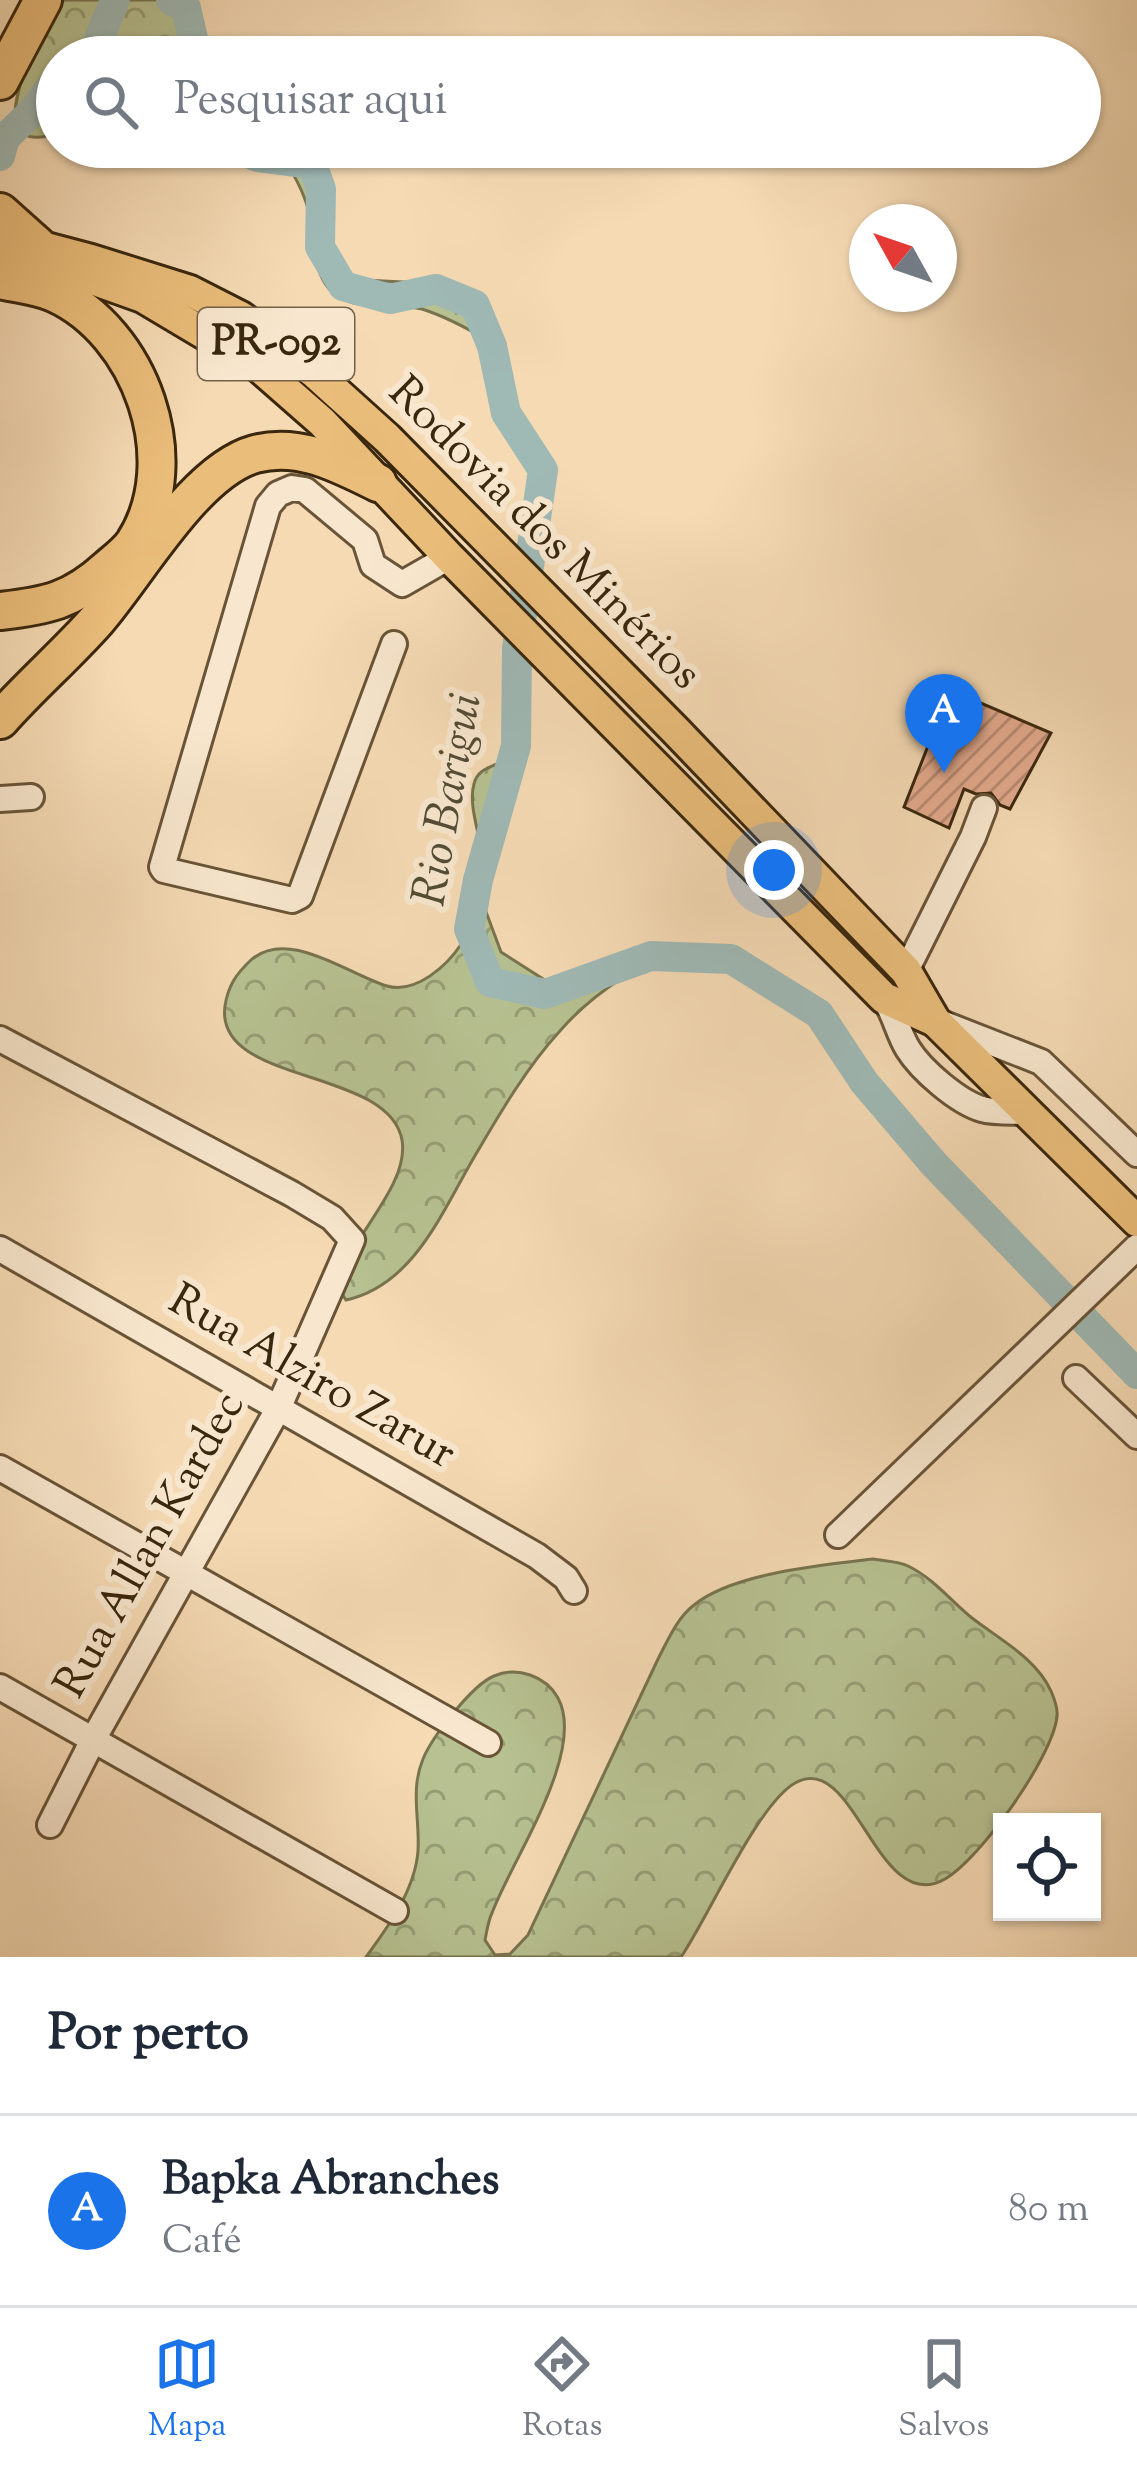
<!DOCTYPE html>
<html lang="pt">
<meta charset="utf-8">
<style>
:root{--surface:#fff;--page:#f2f2f3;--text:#1f2937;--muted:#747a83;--line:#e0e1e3;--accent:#1a73e8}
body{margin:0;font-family:"Sorts Mill Goudy",serif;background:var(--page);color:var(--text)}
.controls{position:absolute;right:36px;bottom:36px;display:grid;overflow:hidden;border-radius:0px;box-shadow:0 3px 9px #0004}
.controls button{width:108px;height:108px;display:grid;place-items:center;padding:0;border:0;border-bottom:3px solid var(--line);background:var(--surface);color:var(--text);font:60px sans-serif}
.compass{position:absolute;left:849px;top:204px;width:108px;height:108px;border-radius:50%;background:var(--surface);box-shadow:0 3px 9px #0004;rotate:310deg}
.you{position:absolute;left:774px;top:870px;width:42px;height:42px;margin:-30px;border:9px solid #fff;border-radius:50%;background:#1a73e8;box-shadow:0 0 0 18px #1a73e833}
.badge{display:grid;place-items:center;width:78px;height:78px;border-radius:50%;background:var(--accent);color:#fff;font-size:39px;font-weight:700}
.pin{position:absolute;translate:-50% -99px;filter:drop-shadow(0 3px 6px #0008)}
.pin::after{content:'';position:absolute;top:63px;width:42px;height:36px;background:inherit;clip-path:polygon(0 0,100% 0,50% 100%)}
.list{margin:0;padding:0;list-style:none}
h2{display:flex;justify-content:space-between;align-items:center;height:156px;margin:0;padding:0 48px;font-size:51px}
h2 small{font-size:39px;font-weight:400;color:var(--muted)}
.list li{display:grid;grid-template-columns:78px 1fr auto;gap:36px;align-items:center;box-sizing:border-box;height:192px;padding:0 48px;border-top:3px solid var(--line)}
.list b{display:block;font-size:45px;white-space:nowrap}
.list p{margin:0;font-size:39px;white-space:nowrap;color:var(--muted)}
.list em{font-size:39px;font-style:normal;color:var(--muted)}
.icon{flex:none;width:66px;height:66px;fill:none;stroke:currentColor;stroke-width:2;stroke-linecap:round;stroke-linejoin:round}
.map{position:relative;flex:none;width:1137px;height:1957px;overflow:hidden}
.search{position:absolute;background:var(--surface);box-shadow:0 3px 9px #0004;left:36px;right:36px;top:36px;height:132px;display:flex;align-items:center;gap:30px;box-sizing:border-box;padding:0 42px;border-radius:66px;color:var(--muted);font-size:45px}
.sheet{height:348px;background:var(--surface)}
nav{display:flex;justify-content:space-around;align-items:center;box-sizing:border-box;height:168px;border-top:3px solid var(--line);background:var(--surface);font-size:33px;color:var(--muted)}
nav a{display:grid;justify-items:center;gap:6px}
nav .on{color:var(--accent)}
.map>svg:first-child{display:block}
.forest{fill:url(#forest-crowns);stroke:#78744f;stroke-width:3}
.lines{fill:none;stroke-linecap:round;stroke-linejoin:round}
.river{stroke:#9fb9b5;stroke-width:30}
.building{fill:url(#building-hatch);stroke:#3a270d;stroke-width:3}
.minor-casing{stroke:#695437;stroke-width:30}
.major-casing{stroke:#3a270d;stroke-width:36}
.highway-casing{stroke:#3a270d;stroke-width:42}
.minor{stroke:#f8e7ce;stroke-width:24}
.major{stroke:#eabd7a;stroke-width:30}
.highway{stroke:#eabd7a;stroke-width:36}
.labels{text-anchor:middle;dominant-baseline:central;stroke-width:12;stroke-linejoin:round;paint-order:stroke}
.shield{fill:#f8e7ce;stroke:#736147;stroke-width:3}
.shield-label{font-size:42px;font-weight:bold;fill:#3a270d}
.street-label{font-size:45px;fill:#3a270d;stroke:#f8e7ce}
.water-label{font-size:48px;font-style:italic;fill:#534c37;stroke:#f8e7ce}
</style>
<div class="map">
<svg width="1137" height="1957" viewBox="0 0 1137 1957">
<defs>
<pattern id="forest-crowns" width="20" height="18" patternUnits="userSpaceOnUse" patternTransform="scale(3)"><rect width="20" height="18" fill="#b7c191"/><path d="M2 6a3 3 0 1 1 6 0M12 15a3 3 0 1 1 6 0" fill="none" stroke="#969d75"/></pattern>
<pattern id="building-hatch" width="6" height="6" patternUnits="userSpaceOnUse" patternTransform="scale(3)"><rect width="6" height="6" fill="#e3a98d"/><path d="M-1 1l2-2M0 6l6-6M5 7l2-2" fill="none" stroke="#b98a72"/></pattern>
</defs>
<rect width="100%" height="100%" fill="#f5dab4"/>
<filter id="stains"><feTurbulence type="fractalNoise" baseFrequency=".00167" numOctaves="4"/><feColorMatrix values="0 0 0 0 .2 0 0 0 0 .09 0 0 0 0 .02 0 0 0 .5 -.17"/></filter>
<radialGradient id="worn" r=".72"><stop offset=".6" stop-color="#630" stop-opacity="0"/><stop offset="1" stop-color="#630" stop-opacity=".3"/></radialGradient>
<g class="forest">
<path d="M64 0H163L187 13 196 57H57V132C45 138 33 140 21 133 0 109 43 23 64 0Z"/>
<path d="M286 162 313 169 324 247 344 279 442 284 474 303 489 341C467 328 447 317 422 309 393 301 345 315 326 285 311 262 314 239 309 213 305 194 296 178 286 162Z"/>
<path d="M501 762 522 764 482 901 501 952 551 984 659 947 669 949C655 961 639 969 622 978 599 993 577 1011 559 1032 527 1067 500 1113 476 1154 443 1209 415 1285 346 1300L339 1289C341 1281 342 1271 346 1263 362 1227 409 1180 402 1140 389 1067 214 1085 225 1006 228 986 236 974 251 960 288 927 349 975 387 986 416 994 447 966 462 943 485 907 485 870 477 829 474 815 470 798 474 784 477 770 490 767 501 762Z"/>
<path d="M873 1559C884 1561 898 1561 908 1566 933 1578 951 1601 972 1618 999 1639 1036 1658 1051 1691 1054 1698 1058 1710 1057 1717 1052 1758 980 1859 945 1879 877 1918 855 1749 795 1783 757 1805 709 1916 681 1957H366C388 1927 415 1890 418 1851 420 1819 410 1790 423 1759 432 1737 472 1685 494 1676 517 1666 546 1676 558 1698 587 1752 511 1861 492 1913 488 1921 487 1931 485 1940L495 1955 510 1954 528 1935 658 1659C668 1640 677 1618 694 1605 733 1573 823 1565 873 1559Z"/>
</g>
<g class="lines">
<g class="river">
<path d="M171 0 186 8 195 47 194 57"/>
<path d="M87 57 93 53 115 0"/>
<path d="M233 147 258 157 312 164 321 189 320 247 343 286 390 299 436 289 475 305 492 346 506 413 543 470 517 649 516 746 478 880 469 929 490 982 545 994 651 956 731 959 819 1014 864 1082 934 1164 1137 1374"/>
<path d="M0 156 5 138 32 112 57 79"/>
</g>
</g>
<path class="building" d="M950 690 1051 733 1010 809 1000 805 991 793 976 794 964 789 949 828 904 807Z"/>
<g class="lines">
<g class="minor-casing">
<g id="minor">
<path d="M394 644 300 896 292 900 164 870 162 867 268 506 278 494 292 488 305 490 365 540 373 565 402 584 449 557"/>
<path d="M0 799 31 797"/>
<path d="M906 971 973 837 984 808"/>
<path d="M884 998C895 1014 898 1033 908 1049 921 1070 958 1102 982 1109 996 1113 1014 1111 1029 1112"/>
<path d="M944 1024 1041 1062 1137 1154"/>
<path d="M0 1039 292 1194 332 1218 352 1240 278 1409 94 1738 50 1825"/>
<path d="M0 1249 537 1556 566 1578 574 1591"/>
<path d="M1076 1378 1137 1436"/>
<path d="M0 1468 488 1743"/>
<path d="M838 1535 1137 1247"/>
<path d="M0 1687 395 1911"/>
</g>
</g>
<g class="major-casing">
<g id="major">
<path d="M0 242 38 246 91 260 190 291 241 317 315 373 387 438 676 731 906 971 935 1021 1137 1221"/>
<path d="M0 263 87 277 143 297 257 365 322 422 449 557 884 998 935 1021"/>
</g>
</g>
<g class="highway-casing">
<g id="highway">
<path d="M0 81 43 0"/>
<path d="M0 212 38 246"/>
<path d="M0 280C17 284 38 286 54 293 141 332 187 461 134 543 127 553 116 561 108 568 72 601 46 606 0 611"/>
<path d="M0 720C31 685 66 655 97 620 138 573 194 471 255 454 299 442 339 464 378 483"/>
</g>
</g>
<use href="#minor" class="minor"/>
<use href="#major" class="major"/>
<use href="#highway" class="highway"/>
</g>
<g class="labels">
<rect class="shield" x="198" y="308" width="156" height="72" rx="9"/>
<g class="shield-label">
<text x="276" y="344">PR-092</text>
</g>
<g class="street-label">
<text transform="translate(543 535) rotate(45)">Rodovia dos Minérios</text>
<text transform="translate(311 1379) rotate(30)">Rua Alziro Zarur</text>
<text transform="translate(152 1546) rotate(-61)">Rua Allan Kardec</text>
</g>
<g class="water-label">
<text transform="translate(450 800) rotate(-80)">Rio Barigui</text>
</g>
</g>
<rect width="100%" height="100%" filter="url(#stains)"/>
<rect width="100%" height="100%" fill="url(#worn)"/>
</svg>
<div class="controls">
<button><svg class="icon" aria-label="locate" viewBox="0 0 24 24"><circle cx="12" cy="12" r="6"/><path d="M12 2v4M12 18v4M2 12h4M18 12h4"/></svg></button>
</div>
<svg class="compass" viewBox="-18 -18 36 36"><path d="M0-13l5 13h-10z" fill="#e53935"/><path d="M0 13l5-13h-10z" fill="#747a83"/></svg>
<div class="you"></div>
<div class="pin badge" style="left:944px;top:773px">A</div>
<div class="search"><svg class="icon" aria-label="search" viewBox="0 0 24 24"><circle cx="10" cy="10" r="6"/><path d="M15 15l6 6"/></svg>Pesquisar aqui</div>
</div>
<section class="sheet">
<h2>Por perto<small></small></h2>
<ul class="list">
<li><span class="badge">A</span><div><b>Bapka Abranches</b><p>Café</p></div><em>80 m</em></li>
</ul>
</section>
<nav>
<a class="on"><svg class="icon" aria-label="map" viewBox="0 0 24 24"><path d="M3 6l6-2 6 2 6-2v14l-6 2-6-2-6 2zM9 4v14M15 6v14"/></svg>Mapa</a>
<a><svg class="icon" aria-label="directions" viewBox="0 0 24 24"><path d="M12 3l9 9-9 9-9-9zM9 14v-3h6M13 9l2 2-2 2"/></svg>Rotas</a>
<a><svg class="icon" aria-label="saved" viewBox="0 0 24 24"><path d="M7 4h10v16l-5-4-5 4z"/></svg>Salvos</a>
</nav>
